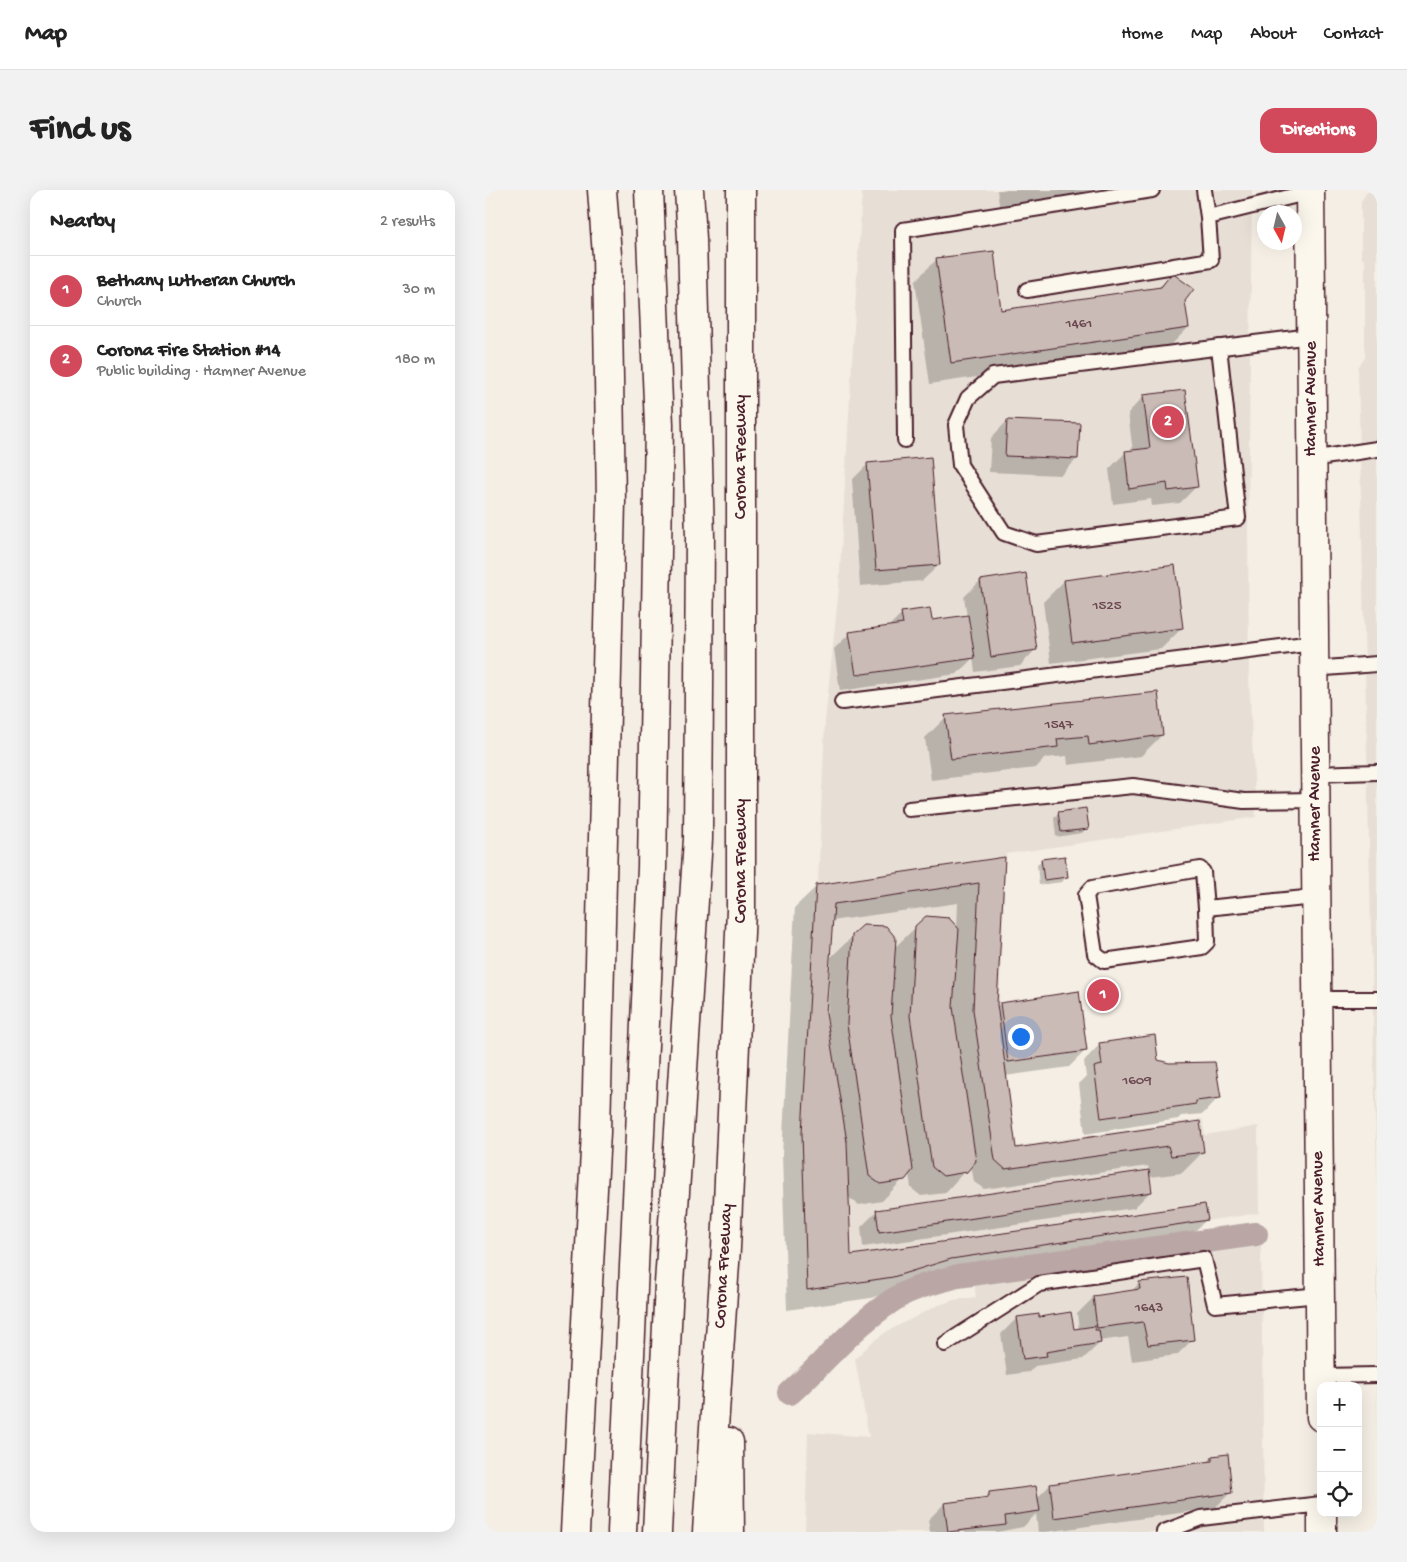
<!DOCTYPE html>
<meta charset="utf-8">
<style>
:root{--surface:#fff;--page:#f2f2f2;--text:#222;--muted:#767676;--line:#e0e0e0;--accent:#d1495b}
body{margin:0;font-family:"Gochi Hand",sans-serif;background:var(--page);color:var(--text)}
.controls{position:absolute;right:15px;bottom:15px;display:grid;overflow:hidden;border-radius:10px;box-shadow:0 5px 20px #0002}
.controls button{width:45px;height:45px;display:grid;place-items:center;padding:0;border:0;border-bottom:1px solid var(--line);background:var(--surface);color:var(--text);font:25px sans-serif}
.compass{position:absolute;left:772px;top:15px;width:45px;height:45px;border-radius:50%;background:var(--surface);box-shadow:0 5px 20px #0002;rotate:172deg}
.you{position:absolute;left:535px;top:846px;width:18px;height:18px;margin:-12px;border:4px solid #fff;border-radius:50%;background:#1a73e8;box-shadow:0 0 0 8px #1a73e833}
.badge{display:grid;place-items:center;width:32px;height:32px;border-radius:50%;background:var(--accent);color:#fff;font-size:16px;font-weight:700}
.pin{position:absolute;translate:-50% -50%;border:2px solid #fff;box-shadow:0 1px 5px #0006}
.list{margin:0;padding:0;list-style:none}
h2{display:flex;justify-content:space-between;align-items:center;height:65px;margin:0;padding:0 20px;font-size:21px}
h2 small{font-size:16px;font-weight:400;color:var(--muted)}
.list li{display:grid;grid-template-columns:32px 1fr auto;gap:15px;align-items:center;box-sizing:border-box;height:70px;padding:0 20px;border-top:1px solid var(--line)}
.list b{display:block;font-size:19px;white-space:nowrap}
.list p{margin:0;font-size:16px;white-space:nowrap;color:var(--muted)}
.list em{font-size:16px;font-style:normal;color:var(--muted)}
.icon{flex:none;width:28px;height:28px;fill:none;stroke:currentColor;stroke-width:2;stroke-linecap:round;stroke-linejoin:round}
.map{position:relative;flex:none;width:892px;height:1342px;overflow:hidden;border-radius:15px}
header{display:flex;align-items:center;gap:30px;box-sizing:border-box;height:70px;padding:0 25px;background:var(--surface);border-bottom:1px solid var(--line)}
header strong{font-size:24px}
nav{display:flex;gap:28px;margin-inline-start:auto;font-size:18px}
.intro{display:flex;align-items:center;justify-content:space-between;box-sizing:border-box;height:120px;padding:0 30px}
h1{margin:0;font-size:35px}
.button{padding:12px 22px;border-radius:15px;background:var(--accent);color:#fff;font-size:18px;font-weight:700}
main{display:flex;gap:30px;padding:0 30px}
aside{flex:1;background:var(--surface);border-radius:15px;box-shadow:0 5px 20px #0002}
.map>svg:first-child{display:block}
.built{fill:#e7dfd6}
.shadow{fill:#0003;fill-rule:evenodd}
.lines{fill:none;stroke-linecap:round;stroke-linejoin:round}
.canal{stroke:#baa7a5;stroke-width:24}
.building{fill:#cabbb6;stroke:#4a1f2b}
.lane-casing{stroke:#4a1f2b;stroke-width:18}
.primary-casing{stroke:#4a1f2b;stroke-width:31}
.highway-casing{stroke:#4a1f2b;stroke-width:31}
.lane{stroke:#fbf7ec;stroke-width:14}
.primary{stroke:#fbf7ec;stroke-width:28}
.highway{stroke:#fbf7ec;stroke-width:28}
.labels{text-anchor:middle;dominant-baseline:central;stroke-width:4;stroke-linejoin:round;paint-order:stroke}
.number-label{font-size:15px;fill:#6a464e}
.street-label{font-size:18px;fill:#4a1f2b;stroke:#fbf7ec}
</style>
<header>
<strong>Map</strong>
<nav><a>Home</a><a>Map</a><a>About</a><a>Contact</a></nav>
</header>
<div class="intro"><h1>Find us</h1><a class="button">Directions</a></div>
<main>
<aside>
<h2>Nearby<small>2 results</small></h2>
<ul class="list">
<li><span class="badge">1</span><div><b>Bethany Lutheran Church</b><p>Church</p></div><em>30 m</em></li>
<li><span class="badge">2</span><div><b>Corona Fire Station #14</b><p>Public building · Hamner Avenue</p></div><em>180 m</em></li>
</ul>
</aside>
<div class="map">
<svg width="892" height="1342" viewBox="0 0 892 1342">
<rect width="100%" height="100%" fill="#f4eee4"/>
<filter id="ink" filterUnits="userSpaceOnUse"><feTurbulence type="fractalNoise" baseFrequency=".02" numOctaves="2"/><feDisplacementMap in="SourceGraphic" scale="10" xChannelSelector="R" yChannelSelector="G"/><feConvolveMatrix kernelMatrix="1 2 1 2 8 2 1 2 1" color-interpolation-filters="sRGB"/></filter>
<g filter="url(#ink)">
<g class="built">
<path d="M377 0H767L763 343 764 487 771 627 521 664 514 815 531 956 717 929 720 945 773 936 774 1023 466 1069 408 1088 322 1100 317 947 331 693 333 692 340 532 354 397Z"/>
<path d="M892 1V996L873 177 880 168V72L876 66V11L882 2Z"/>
<path d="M776 1052 779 1342H320L323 1242 384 1247 370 1169 386 1153 401 1142 451 1116 469 1110 491 1107 489 1093Z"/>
<path d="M891 1059H892V1252L891 1156Z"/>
</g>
<g class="shadow">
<path d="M512 0H672L515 21Z"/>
<path d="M451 70 515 122 673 98 687 85 698 110 703 138 682 159 445 194 430 91Z"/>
<path d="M659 206 712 296 695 313 667 316 666 309 628 314 624 279 640 263 648 262 643 223Z"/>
<path d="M522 231 592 269 576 285 504 282 506 248Z"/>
<path d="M383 274 454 375 437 391 375 396 367 290Z"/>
<path d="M495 391 551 459 535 476 490 482 488 468 472 484 355 501 349 459 365 443 403 437 417 423 446 431 482 426 479 407Z"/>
<path d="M579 391 697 438 676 459 566 473 558 412Z"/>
<path d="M461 527 677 545 656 566 583 575 582 566 560 568 551 578 446 590 440 548Z"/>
<path d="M574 623 602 638 597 643 571 647 569 628Z"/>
<path d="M518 668 511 817 515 814 600 861 584 877 520 886 529 959 714 932 718 962 697 983 664 987 666 1001 649 1018 378 1057 376 1037 392 1021 664 981 663 976 499 999 489 992 486 974 460 1003 436 1006 426 998 424 983 397 1011 374 1015 363 1007 365 1066 721 1030 700 1051 444 1089 386 1108 302 1120 297 965 310 717 332 696ZM473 713 472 739 431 737 409 758 368 746 346 767 342 832 340 823 346 731Z"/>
<path d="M557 670 582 686 577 692 554 695 552 675Z"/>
<path d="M615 854 672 871 734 907 718 924 696 926 693 929 600 944 594 894 601 887 599 871Z"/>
<path d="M654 1093 708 1149 692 1165 647 1171 643 1147 614 1151 615 1153 598 1169 550 1176 544 1182 522 1185 516 1144 532 1128H553L588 1141 594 1140 592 1124 608 1108 647 1101Z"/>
<path d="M727 1267 746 1302 730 1318 561 1342H553L551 1324 538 1337 512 1342H445L443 1330 459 1314 499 1309 504 1303 552 1308 565 1295 722 1273Z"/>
</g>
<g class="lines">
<path class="canal" d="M305 1203C342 1170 374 1129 418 1104 435 1095 455 1091 473 1086L771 1044"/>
</g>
<g class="building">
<path d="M509 61 516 120 676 97 687 83 709 99 700 111 704 138 466 173 451 68Z"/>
<path d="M700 200 713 297 683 301 682 293 644 299 640 261 665 258 658 205Z"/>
<path d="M522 230 595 233 593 269 520 266Z"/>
<path d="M446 267 455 375 391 380 382 273Z"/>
<path d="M690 375 698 438 587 453 579 390Z"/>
<path d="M541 383 552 460 506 467 495 390Z"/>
<path d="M445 418 447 430 483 425 490 468 371 485 364 442 418 434 416 422Z"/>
<path d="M673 502 678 545 604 555 603 546 572 549 573 557 466 569 460 525Z"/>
<path d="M601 618 604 639 576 642 573 622Z"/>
<path d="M580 666 583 687 559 690 556 669Z"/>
<path d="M520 667 512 814 531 958 715 931 719 962 686 966 683 956 520 979 510 970 488 820 494 693 349 714 341 823 362 952 366 1065 720 1014 723 1030 466 1069 408 1087 322 1100 317 943 331 695Z"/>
<path d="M441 726 464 728 474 739 468 817 491 971 482 982 458 986 447 977 425 826 430 736Z"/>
<path d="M378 735 401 736 411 748 406 826 428 980 420 990 395 994 384 986 362 834 367 745Z"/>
<path d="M594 801 602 861 523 872 515 813Z"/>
<path d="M670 845 673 870 684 873 730 872 736 908 711 911V914L616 928 609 877 617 875 614 853Z"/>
<path d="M664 980 667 1002 394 1042 391 1020Z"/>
<path d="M702 1087 709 1150 663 1155 658 1132 612 1138 608 1106 655 1099 654 1092Z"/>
<path d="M586 1122 589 1139 610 1136V1140H614L616 1153 561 1162 562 1166 538 1169 532 1127 554 1124V1127Z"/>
<path d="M743 1264 747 1303 569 1328 565 1294 727 1271V1266Z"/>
<path d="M551 1296 555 1321 520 1326 521 1335 463 1342 459 1313 504 1307V1302Z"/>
</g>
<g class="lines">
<g class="lane-casing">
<g id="lane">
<path d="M719 0 723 27"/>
<path d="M542 100 726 70 723 27 825 2"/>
<path d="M734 157 753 328 551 354 519 343 475 275 471 235 483 208 508 186 705 161 826 146"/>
<path d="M420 250 418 40 667 0"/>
<path d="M826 269 892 259"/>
<path d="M828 479 892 474"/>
<path d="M357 512 828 453"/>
<path d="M829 584 892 582"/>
<path d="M424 619 648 596 759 611 830 610"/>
<path d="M721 718 722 752 717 757 619 771 610 764 601 705 607 698 715 679 718 682 721 718 830 707"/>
<path d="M832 809H892"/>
<path d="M460 1154 554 1094 719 1069 730 1115 835 1105"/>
<path d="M835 1186 892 1185"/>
<path d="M679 1342 716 1328 836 1314"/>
</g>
</g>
<g class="primary-casing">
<g id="primary">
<path d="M825 0 836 1227"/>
<path d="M837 1323V1342"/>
</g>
</g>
<g class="highway-casing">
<g id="highway">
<path d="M244 1252 245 1342"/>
<path d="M90 1342 111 942 126 312 122 65 117 0"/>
<path d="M137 1342 167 678 174 235 164 0"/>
<path d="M172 1342 184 1094 213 649 215 347 207 49 204 0"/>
<path d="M222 1342 241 1058 256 720V0"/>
</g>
</g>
<use href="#lane" class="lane"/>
<use href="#primary" class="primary"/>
<use href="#highway" class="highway"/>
</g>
</g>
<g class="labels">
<g class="number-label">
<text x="594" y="134">1461</text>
<text x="622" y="416">1525</text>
<text x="574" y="535">1547</text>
<text x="652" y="891">1609</text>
<text x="664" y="1118">1643</text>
</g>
<g class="street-label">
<text transform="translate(826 209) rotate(-90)">Hamner Avenue</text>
<text transform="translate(256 267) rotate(-90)">Corona Freeway</text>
<text transform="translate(830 614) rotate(-90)">Hamner Avenue</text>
<text transform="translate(256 671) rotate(-90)">Corona Freeway</text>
<text transform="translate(834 1019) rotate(-91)">Hamner Avenue</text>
<text transform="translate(239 1076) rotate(-87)">Corona Freeway</text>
</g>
</g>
</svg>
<div class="controls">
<button>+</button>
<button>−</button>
<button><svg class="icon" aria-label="locate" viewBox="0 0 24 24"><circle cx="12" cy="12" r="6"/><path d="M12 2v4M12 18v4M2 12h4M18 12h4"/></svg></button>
</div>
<svg class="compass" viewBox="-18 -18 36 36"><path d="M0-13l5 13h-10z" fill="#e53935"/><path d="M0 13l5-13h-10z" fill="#767676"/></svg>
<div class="you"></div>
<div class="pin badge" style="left:618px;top:805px">1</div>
<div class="pin badge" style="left:683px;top:232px">2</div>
</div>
</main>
